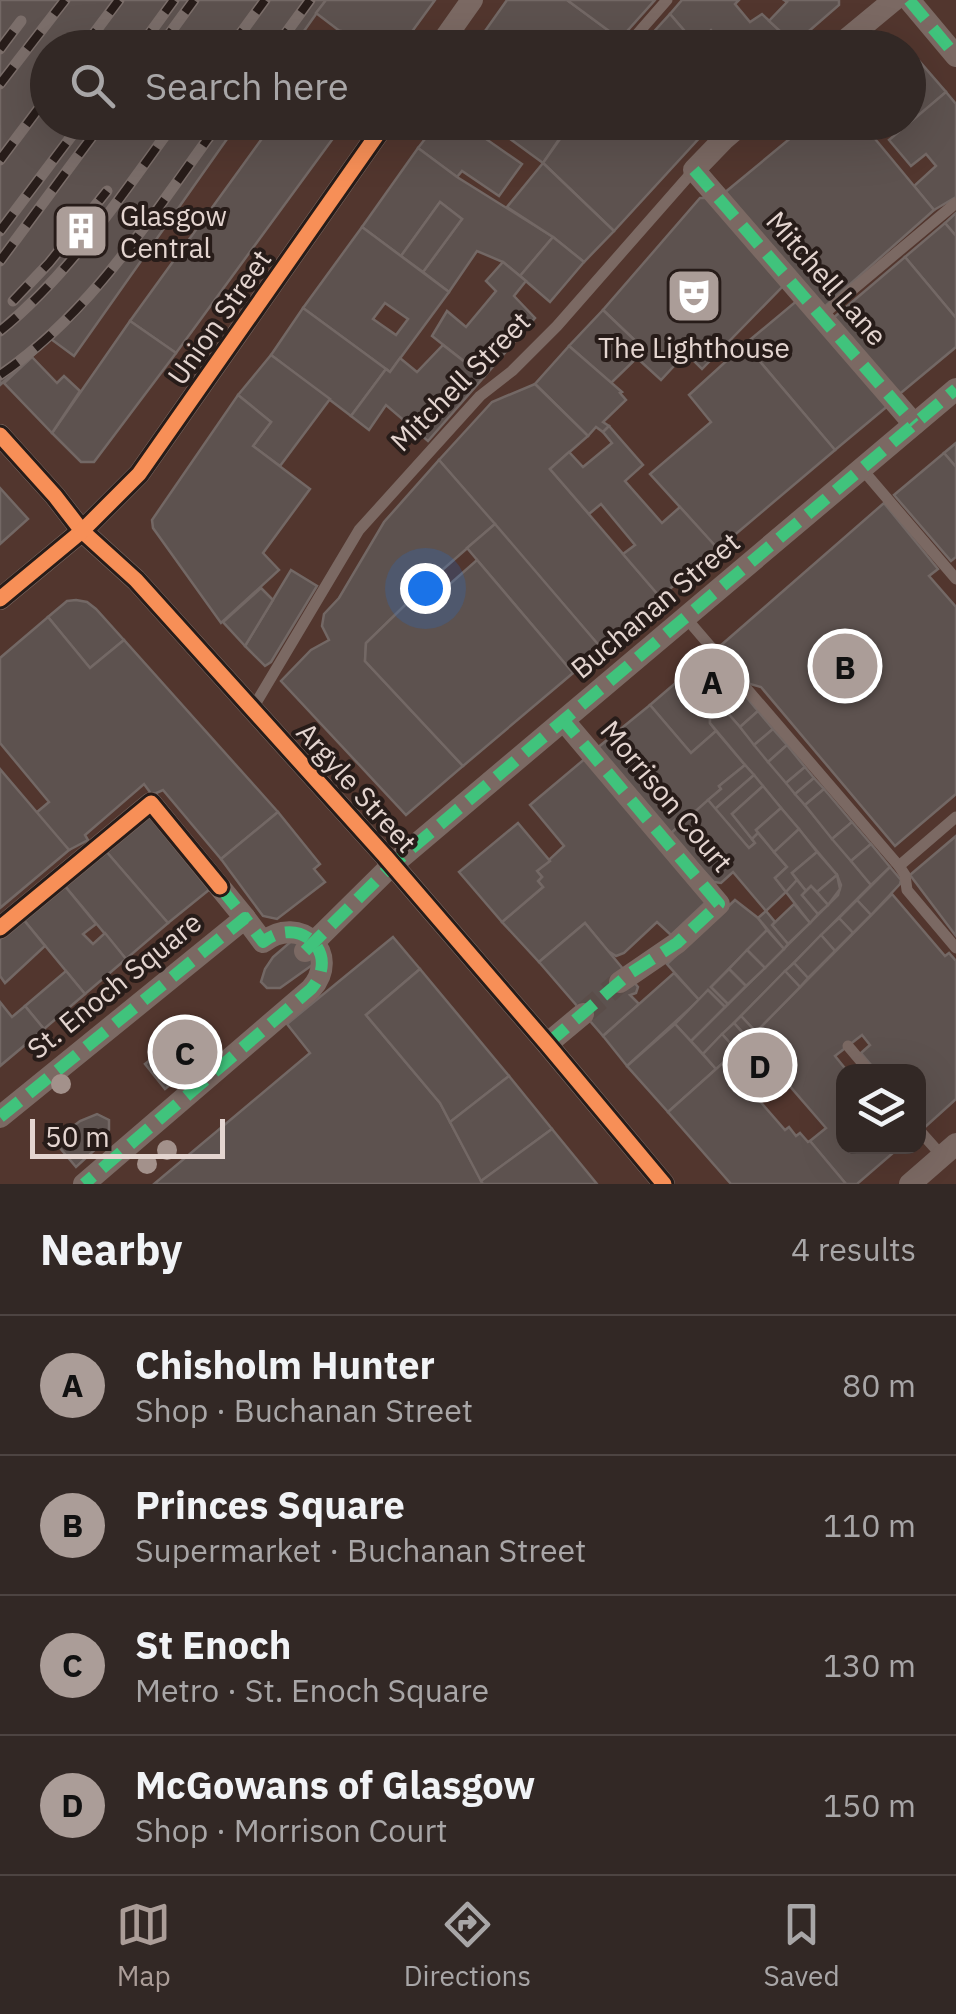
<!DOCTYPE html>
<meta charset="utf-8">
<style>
:root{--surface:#322825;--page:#3d3432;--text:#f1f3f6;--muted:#a8a6a7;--line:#4d4442;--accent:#ab9d98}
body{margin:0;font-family:"IBM Plex Sans",sans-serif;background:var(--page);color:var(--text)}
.controls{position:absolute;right:30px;bottom:30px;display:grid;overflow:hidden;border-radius:20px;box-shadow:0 10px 40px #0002}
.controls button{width:90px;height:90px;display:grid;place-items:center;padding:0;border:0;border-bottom:2px solid var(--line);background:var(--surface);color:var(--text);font:50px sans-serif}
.scale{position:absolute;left:30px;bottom:25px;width:195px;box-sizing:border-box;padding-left:10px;border:5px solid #e4d5d0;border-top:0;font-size:28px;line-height:35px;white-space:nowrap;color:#e4d5d0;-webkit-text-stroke:8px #271c19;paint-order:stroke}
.you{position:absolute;left:425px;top:588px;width:35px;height:35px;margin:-25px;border:8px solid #fff;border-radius:50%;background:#1a73e8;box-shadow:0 0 0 15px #1a73e833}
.badge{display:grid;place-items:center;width:65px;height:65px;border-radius:50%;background:var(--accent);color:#111;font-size:32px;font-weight:700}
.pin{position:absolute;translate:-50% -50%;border:5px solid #fff;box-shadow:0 2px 10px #0006}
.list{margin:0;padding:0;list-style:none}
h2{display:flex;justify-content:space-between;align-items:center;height:130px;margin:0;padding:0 40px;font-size:42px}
h2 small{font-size:32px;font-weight:400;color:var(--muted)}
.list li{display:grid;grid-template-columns:65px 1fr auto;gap:30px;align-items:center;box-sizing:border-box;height:140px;padding:0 40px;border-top:2px solid var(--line)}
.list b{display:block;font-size:38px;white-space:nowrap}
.list p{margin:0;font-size:32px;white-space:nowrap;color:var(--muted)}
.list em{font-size:32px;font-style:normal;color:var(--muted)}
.icon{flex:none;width:55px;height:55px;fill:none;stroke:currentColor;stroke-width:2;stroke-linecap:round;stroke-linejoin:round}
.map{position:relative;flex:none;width:956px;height:1184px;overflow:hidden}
.search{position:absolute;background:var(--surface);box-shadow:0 10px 40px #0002;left:30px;right:30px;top:30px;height:110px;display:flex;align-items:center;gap:25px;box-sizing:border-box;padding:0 35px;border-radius:55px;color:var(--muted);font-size:38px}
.sheet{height:690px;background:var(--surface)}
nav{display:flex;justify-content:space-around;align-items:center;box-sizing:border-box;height:140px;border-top:2px solid var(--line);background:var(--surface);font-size:28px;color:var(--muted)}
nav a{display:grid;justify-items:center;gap:5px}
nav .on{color:var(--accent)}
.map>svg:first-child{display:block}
.built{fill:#52362e;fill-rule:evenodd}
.building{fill:#5d524f;stroke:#736865;stroke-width:2.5;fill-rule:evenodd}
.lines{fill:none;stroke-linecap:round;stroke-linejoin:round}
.street-tunnel{stroke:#5a4d49;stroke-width:22;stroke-dasharray:22 11;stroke-linecap:butt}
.lane{stroke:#7b6963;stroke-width:11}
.street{stroke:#7b6963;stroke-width:22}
.rail-casing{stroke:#7b6e6a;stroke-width:11}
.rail{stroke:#271c19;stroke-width:8;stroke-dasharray:22;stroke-linecap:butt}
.quiet{stroke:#40c37c;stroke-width:12;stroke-dasharray:25 12;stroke-linecap:butt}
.cycleway-casing{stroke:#271c19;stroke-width:21}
.cycleway{stroke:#f78f57;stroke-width:15}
.tree{fill:#a3918b}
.labels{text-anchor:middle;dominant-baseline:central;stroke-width:8;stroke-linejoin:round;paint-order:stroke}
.poi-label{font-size:28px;fill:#e4d5d0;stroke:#271c19;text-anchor:start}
.street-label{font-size:28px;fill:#e4d5d0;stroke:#271c19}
</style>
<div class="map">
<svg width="956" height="1184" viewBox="0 0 956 1184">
<rect width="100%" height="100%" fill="#423531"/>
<path class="built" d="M0 0H956V1184H0ZM48 48H908V122H48ZM844 1072H918V1146H844Z"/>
<g class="building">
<path d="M0 0H326L292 48H48V122H239L74 356 51 339 0 385Z"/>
<path d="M326 0H435L400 48H362L316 13Z"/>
<path d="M507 0H567L620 39 612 48H473Z"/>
<path d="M567 0H655L620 39Z"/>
<path d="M682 0H739L735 4 750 22 762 14 794 44 790 48H722L724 45 711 30 697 45 670 14Z"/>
<path d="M784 0H839V5L794 44 769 21 787 2Z"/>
<path d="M670 14 699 48H639Z"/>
<path d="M341 31 362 48H329Z"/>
<path d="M908 48 946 92 907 126 904 122H908Z"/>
<path d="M946 92 956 104V197L934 210 914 186 936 166 926 154 911 166 889 140Z"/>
<path d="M274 122H345L176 353 130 321Z"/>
<path d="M438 122H487L494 127 486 139 522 164 499 196 462 171 457 177 418 148Z"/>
<path d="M487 122H554L564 132 543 163Z"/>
<path d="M572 122H714L614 231 543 163Z"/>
<path d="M810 122H861L934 210 822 309 723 194Z"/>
<path d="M418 148 457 177 553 237 520 276 503 262 477 251 449 292 423 272 462 219 440 202 401 256 362 227Z"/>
<path d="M543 163 614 231 584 262 553 237 507 207Z"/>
<path d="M700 198H714L787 282 702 369 686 353 661 380 637 358 645 350 603 310Z"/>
<path d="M440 202 462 219 423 272 401 256Z"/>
<path d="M956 213V236L945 223Z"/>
<path d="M945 223 956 236V318L905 257Z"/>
<path d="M362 227 449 292 390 372 303 308ZM385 303 408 319 396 335 373 319Z"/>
<path d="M553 237 584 262 550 302 520 276Z"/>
<path d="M905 257 956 318V347L896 397 832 319Z"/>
<path d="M503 262 526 281 514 296 535 318 484 377 432 336 447 311 466 327 496 291 486 281Z"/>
<path d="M799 299 890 404 835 450 745 344Z"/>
<path d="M303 308 386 369 351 416 271 355Z"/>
<path d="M603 310 645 350 611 383 569 346Z"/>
<path d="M130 321 176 353 94 462H81L52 433Z"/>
<path d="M745 344 835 450 718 549 650 474 711 422 689 395Z"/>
<path d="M443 345 484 377 428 441 386 405 369 430 351 416 386 369 390 372 400 358 417 372Z"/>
<path d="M569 346 622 392 620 393 626 400 603 422 609 426 603 432 596 427 588 436 535 384Z"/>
<path d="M271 355 330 399 280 466 253 446 271 422 238 395Z"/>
<path d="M32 357 57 383 64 376 80 391 52 433 4 383Z"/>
<path d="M535 384 588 436 550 469 660 597 602 649 439 460 492 402Z"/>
<path d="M238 395 271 422 253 446 310 489 263 553 279 570 221 623 153 528 152 520Z"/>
<path d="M609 426 643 465 625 481 662 523 680 507 718 549 660 597 623 554 635 545 601 504 589 514 550 469 569 452 583 467 612 443 603 432Z"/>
<path d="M956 443V467L944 453Z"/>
<path d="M944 453 956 467V557L951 561 894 495Z"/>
<path d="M439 460 495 524 432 579 366 643 365 661 463 766 406 815 281 681 311 650 329 640 322 626 324 614 339 598 384 522Z"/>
<path d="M0 488 28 519 0 544Z"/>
<path d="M884 503 938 569 929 576 956 607V794L895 846 761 687 750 684 719 647Z"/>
<path d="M495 524 602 649 573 673 467 548Z"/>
<path d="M477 560 573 673 463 766 365 661 366 643 432 579 442 591Z"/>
<path d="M291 570 317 586 271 662 265 666 245 646Z"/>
<path d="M261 588 273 600 245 646 223 622Z"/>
<path d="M76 600 87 602 96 609 124 640 90 668 48 617 67 601Z"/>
<path d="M48 617 90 668 124 640 278 812 221 859 163 790 152 795 144 784 85 835 88 840 69 850 36 813 49 802 0 743V658Z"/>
<path d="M709 655 738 687 715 707 687 674Z"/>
<path d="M687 674 718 708 710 715 679 680Z"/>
<path d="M679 680 710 715V723L716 731 691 753 650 705Z"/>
<path d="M738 687 758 711 740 727 724 709 715 707Z"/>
<path d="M650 705 691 753 716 731 745 765 719 786 721 789 670 834 596 749Z"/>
<path d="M718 708 724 709 740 727 871 885 703 1054 691 1041 838 895 841 885 837 875 710 723V715Z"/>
<path d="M758 711 773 729 754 745 740 727Z"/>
<path d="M773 729 787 745 768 762 754 745Z"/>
<path d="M787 745 805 767 786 783 768 762Z"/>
<path d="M587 757 706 902 671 935 657 922 624 953 616 956 608 951 585 923 539 962 502 922 543 887 538 881 542 877 537 871 564 846 530 805Z"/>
<path d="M745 765 754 775 715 809 708 800 721 789 719 786Z"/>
<path d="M805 767 814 778 795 794 786 783Z"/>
<path d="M0 769 69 850 0 908Z"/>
<path d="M754 775 763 786 732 814 755 843 749 848 715 809Z"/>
<path d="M814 778 824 789 805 805 795 794Z"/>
<path d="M763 786 781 808 756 830 758 833 752 839 732 814Z"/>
<path d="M824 789 852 822 832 839 805 805Z"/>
<path d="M708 800 749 848 755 843 752 839 758 833 787 867 775 878 786 892 766 911 733 872 721 883 714 882 670 834Z"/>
<path d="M781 808 799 829 774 852 756 830Z"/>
<path d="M150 812 210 889 168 923 105 850Z"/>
<path d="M278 812 320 864 314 869 325 882 277 919 263 916 221 859Z"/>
<path d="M852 822 871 844 851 861 832 839Z"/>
<path d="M518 823 550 861 537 871 542 877 538 881 543 887 502 922 459 872Z"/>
<path d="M799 829 817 852 792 873 797 880 786 892 775 878 787 867 774 852Z"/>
<path d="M956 836V936L910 875Z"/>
<path d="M871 844 890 867 871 885 851 861Z"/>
<path d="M105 850 168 923 126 959 64 885Z"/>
<path d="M817 852 837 875 817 892 811 886 806 891 792 873Z"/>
<path d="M890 867 901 880 900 884 871 915 857 900Z"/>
<path d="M837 875 840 889 828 905 817 892Z"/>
<path d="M797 880 806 891 802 895 818 914 810 923 786 892Z"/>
<path d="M64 885 96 924 83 934 93 944 105 933 126 959 85 994 23 919Z"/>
<path d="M811 886 828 905 818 914 802 895Z"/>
<path d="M892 894 945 956 949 953 956 961V1099L924 1128 918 1121V1072H877L861 1053 870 1045 862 1035 835 1056 848 1072H844V1146H901L857 1184H846L810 1141 826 1128 749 1039Z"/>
<path d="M735 900 758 918 767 930 711 987 728 1004 725 1007 708 990 699 1000 667 964Z"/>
<path d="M857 900 871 915 853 933 839 918Z"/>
<path d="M794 904 810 923 788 944 772 925Z"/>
<path d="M766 911 775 922 772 925 788 944 784 949 758 918Z"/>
<path d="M839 918 853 933 835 951 821 935Z"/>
<path d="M23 919 45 946 5 983 0 976V939Z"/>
<path d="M585 923 638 987 636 993 630 995 639 1004 603 1036 539 962Z"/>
<path d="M767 930 784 949 765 968 747 950Z"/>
<path d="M821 935 835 951 808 978 794 963Z"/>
<path d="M393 937 420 969 366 1015 440 1103 483 1184H154L310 1053 287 1024Z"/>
<path d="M295 938 315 963 280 988H267L261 982 265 969 273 957Z"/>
<path d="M747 950 765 968 746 986 729 969Z"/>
<path d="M794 963 808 978 800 987 785 971Z"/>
<path d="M420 969 509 1076 450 1122 440 1103 366 1015Z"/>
<path d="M729 969 746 986 728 1004 711 987Z"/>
<path d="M66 971 85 994 44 1029 25 1006Z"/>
<path d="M785 971 800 987 756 1032 741 1016Z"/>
<path d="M674 973 699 1000 627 1066 603 1036Z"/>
<path d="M708 990 725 1007 691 1041 675 1024Z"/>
<path d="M0 1002 12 1017 25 1006 44 1029 0 1066Z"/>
<path d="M741 1016 756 1032 749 1039 734 1023Z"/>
<path d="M734 1023 783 1079 770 1090 722 1034Z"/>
<path d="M675 1024 716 1069 668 1112 627 1066Z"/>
<path d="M183 1034 203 1058 165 1089 145 1064Z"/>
<path d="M722 1034 737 1051 716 1069 703 1054Z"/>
<path d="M725 1061 785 1130 789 1127 796 1136 800 1133 808 1142 810 1141 846 1184H731L668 1112Z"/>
<path d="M509 1076 552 1129 481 1181 450 1122Z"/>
<path d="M97 1114 109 1120V1130L99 1146 76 1167 54 1141 80 1121Z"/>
<path d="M552 1129 597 1184H483L481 1181Z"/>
</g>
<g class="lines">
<path class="street-tunnel" d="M583 1014 620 982"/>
<g class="lane">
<path d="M625 48 667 0"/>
<path d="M820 317 956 203"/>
<path d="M862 469 956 579"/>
<path d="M686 618 899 866 905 875 907 890 956 948"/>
<path d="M253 708 359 530 480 396 512 371 557 326 694 170"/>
<path d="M899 866 956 817"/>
<path d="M848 1046 870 1072"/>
<path d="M918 1129 942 1156"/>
</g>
<g class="street">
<path d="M909 0 956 56"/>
<path d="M438 48 472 0"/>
<path d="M836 48 894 0"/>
<path d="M744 122 723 140 694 170 914 424"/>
<path d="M0 435 55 496 82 531 136 580 385 856 547 1044 664 1184"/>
<path d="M0 599 82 531 139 474 386 122"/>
<path d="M564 721 719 904 677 943 620 982"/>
<path d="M0 928 151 803 245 918"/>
<path d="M305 951 392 865 956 389"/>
<path d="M547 1044 583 1014"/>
<path d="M0 1117 245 918 263 942C300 913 342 954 311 989L84 1184"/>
<path d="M910 1184 956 1144"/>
</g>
<g class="rail-casing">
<g id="rail">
<path d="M83 48 119 0"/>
<path d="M139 48 174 0"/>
<path d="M159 48 194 0"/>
<path d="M230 48 265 0"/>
<path d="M275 48 310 0"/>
<path d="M0 49 21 21"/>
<path d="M0 84 65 0"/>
<path d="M0 160 48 96"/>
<path d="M0 231 82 122"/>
<path d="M0 261 103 122"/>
<path d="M13 301 49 263 107 191"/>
<path d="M0 331C71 273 121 196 175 122"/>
<path d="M0 375C93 312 154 212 220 122"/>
</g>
</g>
<use href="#rail" class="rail"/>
<g class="quiet">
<path d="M909 0 956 56"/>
<path d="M694 170 914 424"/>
<path d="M220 887 245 918"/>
<path d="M305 951 392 865 956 389"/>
<path d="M547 1044 629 974 677 943 719 904 564 721"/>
<path d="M0 1117 245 918 263 942C300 913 342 954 311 989L84 1184"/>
</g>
<g class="cycleway-casing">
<g id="cycleway">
<path d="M0 435 55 496 82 531 136 580 385 856 547 1044 664 1184"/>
<path d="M0 599 82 531 139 474 386 122"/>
<path d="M0 928 151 803 220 887"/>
</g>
</g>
<use href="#cycleway" class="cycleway"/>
</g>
<g class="tree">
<circle cx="61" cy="1084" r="10"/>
<circle cx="167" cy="1150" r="10"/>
<circle cx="147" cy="1164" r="10"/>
</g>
<defs>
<g id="building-square" transform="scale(2.875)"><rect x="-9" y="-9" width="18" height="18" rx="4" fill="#ab9d98" stroke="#271c19"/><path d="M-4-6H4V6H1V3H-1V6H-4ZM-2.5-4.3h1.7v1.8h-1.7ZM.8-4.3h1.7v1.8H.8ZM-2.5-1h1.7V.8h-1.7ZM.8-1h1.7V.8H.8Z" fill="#fff"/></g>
<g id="theatre-square" transform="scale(2.875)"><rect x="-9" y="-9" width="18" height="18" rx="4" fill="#ab9d98" stroke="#271c19"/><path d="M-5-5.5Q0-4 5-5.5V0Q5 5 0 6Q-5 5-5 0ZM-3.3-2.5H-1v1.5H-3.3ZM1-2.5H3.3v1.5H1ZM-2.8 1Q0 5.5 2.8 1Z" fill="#fff"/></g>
</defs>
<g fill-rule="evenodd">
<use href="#building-square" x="81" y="231"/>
<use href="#theatre-square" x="694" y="296"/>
</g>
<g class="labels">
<g class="poi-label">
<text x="120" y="215">Glasgow<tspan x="120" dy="32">Central</tspan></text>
<text x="694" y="347" text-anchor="middle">The Lighthouse</text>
</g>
<g class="street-label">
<text transform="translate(827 278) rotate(49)">Mitchell Lane</text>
<text transform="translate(219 317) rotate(-55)">Union Street</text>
<text transform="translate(460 381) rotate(-45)">Mitchell Street</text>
<text transform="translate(655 605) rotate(-40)">Buchanan Street</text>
<text transform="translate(357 787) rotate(48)">Argyle Street</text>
<text transform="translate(667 796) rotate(50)">Morrison Court</text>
<text transform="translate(114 985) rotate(-39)">St. Enoch Square</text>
</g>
</g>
</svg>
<div class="controls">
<button><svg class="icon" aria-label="layers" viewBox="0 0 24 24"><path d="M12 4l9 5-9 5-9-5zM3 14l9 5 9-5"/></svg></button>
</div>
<div class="scale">50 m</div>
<div class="you"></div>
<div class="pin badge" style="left:712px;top:681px">A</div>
<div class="pin badge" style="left:845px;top:666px">B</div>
<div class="pin badge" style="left:185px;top:1052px">C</div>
<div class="pin badge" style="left:760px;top:1065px">D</div>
<div class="search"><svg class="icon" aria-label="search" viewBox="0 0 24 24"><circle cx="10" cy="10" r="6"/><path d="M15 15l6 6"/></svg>Search here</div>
</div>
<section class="sheet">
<h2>Nearby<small>4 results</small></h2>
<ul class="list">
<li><span class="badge">A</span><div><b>Chisholm Hunter</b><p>Shop · Buchanan Street</p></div><em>80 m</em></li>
<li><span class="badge">B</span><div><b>Princes Square</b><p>Supermarket · Buchanan Street</p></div><em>110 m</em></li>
<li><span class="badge">C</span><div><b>St Enoch</b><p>Metro · St. Enoch Square</p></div><em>130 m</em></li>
<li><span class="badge">D</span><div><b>McGowans of Glasgow</b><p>Shop · Morrison Court</p></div><em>150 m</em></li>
</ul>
</section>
<nav>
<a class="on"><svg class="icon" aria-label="map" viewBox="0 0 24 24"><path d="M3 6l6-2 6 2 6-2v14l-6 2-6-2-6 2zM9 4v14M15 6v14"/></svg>Map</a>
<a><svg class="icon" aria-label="directions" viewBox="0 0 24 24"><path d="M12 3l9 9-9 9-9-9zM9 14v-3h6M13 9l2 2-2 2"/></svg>Directions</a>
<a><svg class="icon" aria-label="saved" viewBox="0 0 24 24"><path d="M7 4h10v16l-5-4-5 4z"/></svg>Saved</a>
</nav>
